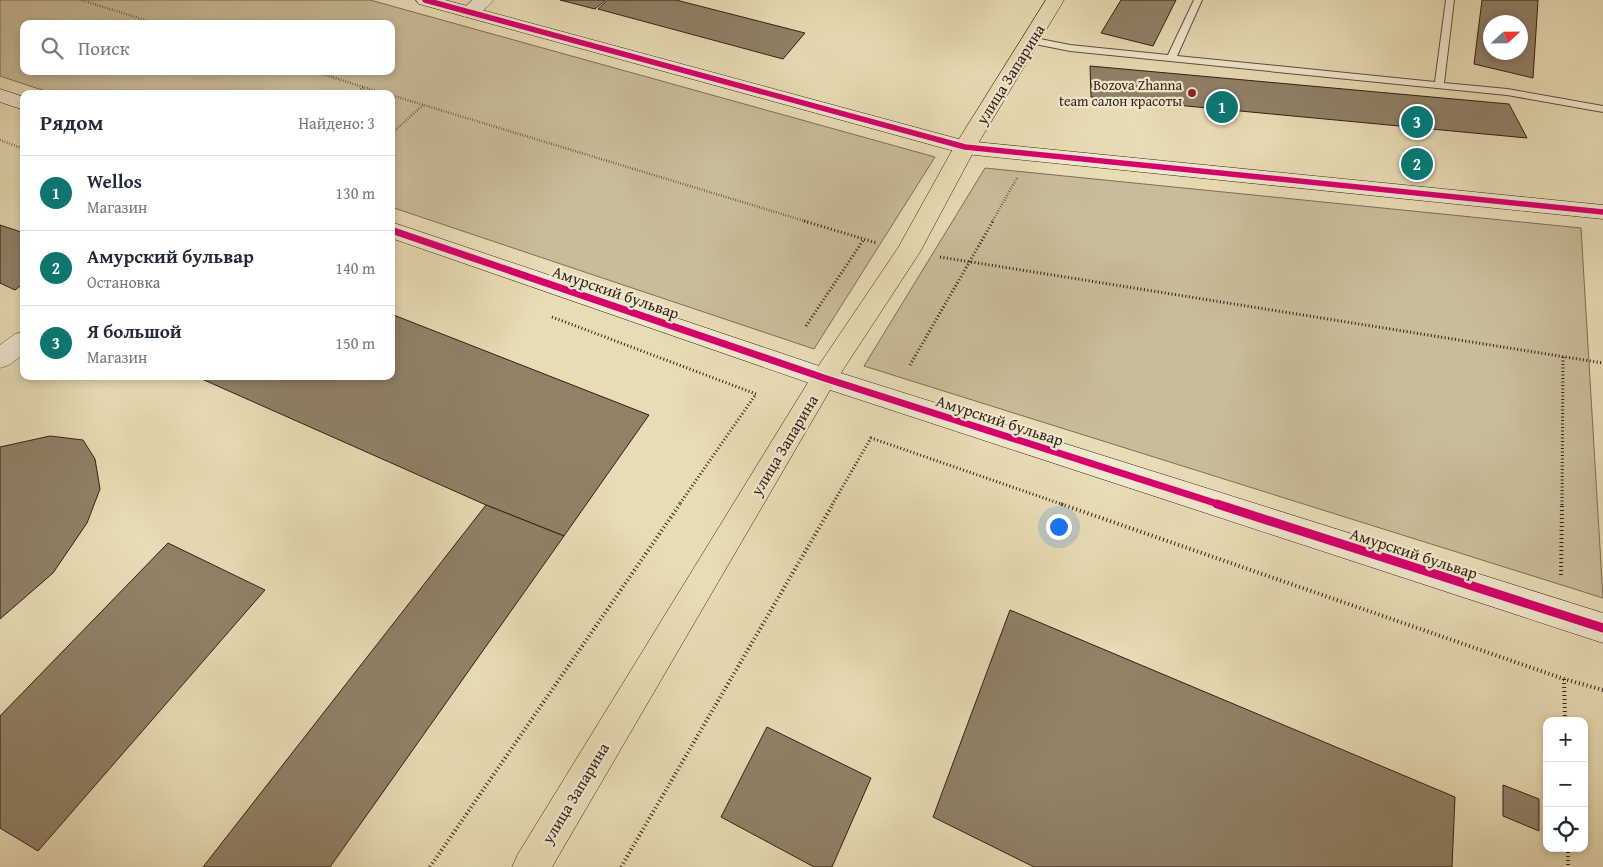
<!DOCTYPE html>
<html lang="ru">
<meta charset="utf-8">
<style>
:root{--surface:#fff;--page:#f2f2f3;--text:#1f2937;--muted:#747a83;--line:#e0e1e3;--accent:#0f766e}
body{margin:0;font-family:"Gentium Book Plus",serif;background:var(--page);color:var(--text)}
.controls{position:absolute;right:15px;bottom:15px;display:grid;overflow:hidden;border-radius:10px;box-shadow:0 2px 8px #0003}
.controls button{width:45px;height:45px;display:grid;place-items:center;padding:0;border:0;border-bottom:1px solid var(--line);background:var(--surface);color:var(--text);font:25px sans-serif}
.compass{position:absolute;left:1483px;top:15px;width:45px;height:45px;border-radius:50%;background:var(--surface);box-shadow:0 2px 8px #0003;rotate:68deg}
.you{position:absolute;left:1058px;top:526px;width:18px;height:18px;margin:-12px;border:4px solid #fff;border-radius:50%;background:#1a73e8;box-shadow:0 0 0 8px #1a73e833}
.badge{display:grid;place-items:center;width:32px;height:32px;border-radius:50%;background:var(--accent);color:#fff;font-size:16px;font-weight:700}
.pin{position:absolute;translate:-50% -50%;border:2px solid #fff;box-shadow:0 1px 5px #0006}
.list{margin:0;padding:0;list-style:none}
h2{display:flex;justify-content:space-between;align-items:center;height:65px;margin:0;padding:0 20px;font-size:21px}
h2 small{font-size:16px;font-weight:400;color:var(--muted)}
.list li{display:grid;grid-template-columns:32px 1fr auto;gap:15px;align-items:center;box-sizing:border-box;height:75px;padding:0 20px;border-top:1px solid var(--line)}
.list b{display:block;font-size:19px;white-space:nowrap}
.list p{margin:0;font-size:16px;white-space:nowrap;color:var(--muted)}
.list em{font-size:16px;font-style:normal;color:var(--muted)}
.icon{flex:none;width:28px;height:28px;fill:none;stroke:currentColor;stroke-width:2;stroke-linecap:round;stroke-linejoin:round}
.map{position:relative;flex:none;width:1603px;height:867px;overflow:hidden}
.search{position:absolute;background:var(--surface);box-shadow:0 2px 8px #0003;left:20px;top:20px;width:375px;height:55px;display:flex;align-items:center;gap:12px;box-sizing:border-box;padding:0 18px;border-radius:10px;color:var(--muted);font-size:19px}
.panel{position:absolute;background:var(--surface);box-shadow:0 2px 8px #0003;left:20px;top:90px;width:375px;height:290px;border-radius:10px}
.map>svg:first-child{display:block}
.green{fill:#c9bc99;stroke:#7d6e56;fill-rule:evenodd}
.building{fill:#908167;stroke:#311f14;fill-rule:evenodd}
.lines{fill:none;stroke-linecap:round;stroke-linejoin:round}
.lane-casing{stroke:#5f4e3c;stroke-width:2}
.street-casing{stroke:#5f4e3c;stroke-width:1}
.secondary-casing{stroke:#311f14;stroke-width:1}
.primary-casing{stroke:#311f14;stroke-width:1}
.path-far2{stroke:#311f14;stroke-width:2.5;stroke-dasharray:0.5 2;stroke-linecap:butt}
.path-far1{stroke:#311f14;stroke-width:3;stroke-dasharray:1 2.5;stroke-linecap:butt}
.path{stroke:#311f14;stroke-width:4;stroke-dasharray:1 3;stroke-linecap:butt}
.lane{fill:#f0e8ce;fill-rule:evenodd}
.street{fill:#f0e8ce;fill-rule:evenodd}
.secondary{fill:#f0e8ce;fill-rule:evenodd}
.primary{fill:#e8dcb4;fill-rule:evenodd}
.cycleway-far2-casing{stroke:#f0e8ce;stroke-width:8}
.cycleway-far1-casing{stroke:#f0e8ce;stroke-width:10}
.cycleway-casing{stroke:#f0e8ce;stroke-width:12}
.cycleway-far2{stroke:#d6006c;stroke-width:5.5}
.cycleway-far1{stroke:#d6006c;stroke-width:7}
.cycleway{stroke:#d6006c;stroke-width:9}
.poi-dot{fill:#8f2418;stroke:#f0e8ce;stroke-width:2}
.labels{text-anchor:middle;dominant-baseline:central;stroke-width:4.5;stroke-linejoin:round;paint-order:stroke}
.far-poi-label{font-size:14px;fill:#311f14;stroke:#f0e8ce;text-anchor:end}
.street-label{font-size:16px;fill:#311f14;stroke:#f0e8ce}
</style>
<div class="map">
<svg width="1603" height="867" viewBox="0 0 1603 867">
<rect width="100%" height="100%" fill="#e8dcb4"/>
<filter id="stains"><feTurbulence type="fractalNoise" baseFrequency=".004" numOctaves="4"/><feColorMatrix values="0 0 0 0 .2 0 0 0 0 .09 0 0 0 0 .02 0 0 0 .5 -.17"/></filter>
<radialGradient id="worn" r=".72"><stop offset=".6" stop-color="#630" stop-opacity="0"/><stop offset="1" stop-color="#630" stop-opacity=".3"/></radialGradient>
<g class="green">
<path d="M0 0H370L935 157 814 349 391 207V94H54L0 76ZM24 24H391V71H24Z"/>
<path d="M985 168 1581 228 1603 598 864 366Z"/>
</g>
<g class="building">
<path d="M560 0H606L595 9Z"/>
<path d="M608 0H676L805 33 783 59 598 9Z"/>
<path d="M1121 0H1176L1153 46 1101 33Z"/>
<path d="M1482 0H1538L1533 78 1474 64ZM1490 22H1520V52H1490Z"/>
<path d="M1090 66 1509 104 1527 138 1091 97Z"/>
<path d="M0 225 24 233V283L15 290 0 283Z"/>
<path d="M391 314 649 415 564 536 486 505 195 376H391Z"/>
<path d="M50 436 83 440 95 459 100 489 87 523 53 573 0 619V447Z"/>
<path d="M486 505 564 536 330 867H203Z"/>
<path d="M168 543 265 590 38 851 0 828V716Z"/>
<path d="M1010 610 1455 797 1452 867H1034L933 817Z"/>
<path d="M767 727 871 778 832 867H814L721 817Z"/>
<path d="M1503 785 1539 799V831L1503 816Z"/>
</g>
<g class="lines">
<g class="lane-casing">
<path id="lane" d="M1194 0H1202L1177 56 1435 82 1446 0H1454L1444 83 1507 89 1603 106V112L1507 95 1070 51 1030 43 1025 40 1030 37 1070 45 1168 55Z"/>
</g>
<g class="street-casing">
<g id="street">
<path d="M473 0H493C486 10 474 19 462 16L459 12Z"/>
<path d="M24 332V354L9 365 0 368V345L15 334Z"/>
</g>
</g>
<g class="secondary-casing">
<g id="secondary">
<path d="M416 0H445L966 141 1603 205V219L965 154 419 4Z"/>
<path d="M0 89 24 97V110L0 102Z"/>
<path d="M391 222 831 370 1603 613V643L815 385 391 238Z"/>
</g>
</g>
<g class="primary-casing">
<path id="primary" d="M1046 0H1064L976 147 920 252 833 385 552 867H512L518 854 815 371 898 248 954 147Z"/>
</g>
<g class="path-far2">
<path d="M81 0 158 24"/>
<path d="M312 71 386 94"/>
<path d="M355 94 364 87"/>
<path d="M391 95 808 222"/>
<path d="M391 134 423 105"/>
<path d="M0 140 24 149"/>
<path d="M992 222 1017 178"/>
</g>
<g class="path-far1">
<path d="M804 221 877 243"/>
<path d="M940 257 1603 363"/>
<path d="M552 317 756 394 679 505"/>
<path d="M806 326 864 239"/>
<path d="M910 365 993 221"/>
<path d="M832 505 871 438 1064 505"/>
<path d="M1562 505 1563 357"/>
</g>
<g class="path">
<path d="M1061 504 1564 679 1603 690"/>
<path d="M1561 575 1562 504"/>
<path d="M1564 679 1565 721"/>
<path d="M1568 848V867"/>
<path d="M430 867 680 504"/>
<path d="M621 867 833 504"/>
</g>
<use href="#lane" class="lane"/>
<use href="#street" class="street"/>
<use href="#secondary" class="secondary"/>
<use href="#primary" class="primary"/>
<g class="cycleway-far2-casing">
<path id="cycleway-far2" d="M425 0 965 147 1603 212"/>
</g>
<g class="cycleway-far1-casing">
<path id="cycleway-far1" d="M391 230 824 378 1221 505"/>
</g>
<g class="cycleway-casing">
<path id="cycleway" d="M1217 504 1603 628"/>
</g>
<use href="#cycleway-far2" class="cycleway-far2"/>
<use href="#cycleway-far1" class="cycleway-far1"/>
<use href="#cycleway" class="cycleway"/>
</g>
<circle class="poi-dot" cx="1192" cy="93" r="5"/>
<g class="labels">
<g class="far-poi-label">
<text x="1182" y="85">Bozova Zhanna<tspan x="1182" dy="16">team салон красоты</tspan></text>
</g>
<g class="street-label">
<text transform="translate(1010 74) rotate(-58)">улица Запарина</text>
<text transform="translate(616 292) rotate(19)">Амурский бульвар</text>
<text transform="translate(1000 420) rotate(18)">Амурский бульвар</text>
<text transform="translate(784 445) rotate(-59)">улица Запарина</text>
<text transform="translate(1414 553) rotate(18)">Амурский бульвар</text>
<text transform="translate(575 793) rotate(-59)">улица Запарина</text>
</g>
</g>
<rect width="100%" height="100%" filter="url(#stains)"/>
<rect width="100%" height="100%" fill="url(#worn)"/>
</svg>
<div class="controls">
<button>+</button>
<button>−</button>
<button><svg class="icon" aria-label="locate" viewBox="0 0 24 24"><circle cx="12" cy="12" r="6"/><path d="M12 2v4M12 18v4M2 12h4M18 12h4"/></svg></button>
</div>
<svg class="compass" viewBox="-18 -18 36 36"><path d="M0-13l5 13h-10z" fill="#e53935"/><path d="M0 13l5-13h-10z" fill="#747a83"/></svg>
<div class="you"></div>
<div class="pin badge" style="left:1222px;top:107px">1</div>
<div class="pin badge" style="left:1417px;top:164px">2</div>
<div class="pin badge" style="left:1417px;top:122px">3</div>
<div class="search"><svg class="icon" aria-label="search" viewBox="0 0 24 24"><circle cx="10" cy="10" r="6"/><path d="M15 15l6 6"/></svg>Поиск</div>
<section class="panel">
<h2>Рядом<small>Найдено: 3</small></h2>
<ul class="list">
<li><span class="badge">1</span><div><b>Wellos</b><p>Магазин</p></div><em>130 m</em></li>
<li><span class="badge">2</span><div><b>Амурский бульвар</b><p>Остановка</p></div><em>140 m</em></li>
<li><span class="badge">3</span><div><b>Я большой</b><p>Магазин</p></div><em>150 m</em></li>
</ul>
</section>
</div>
